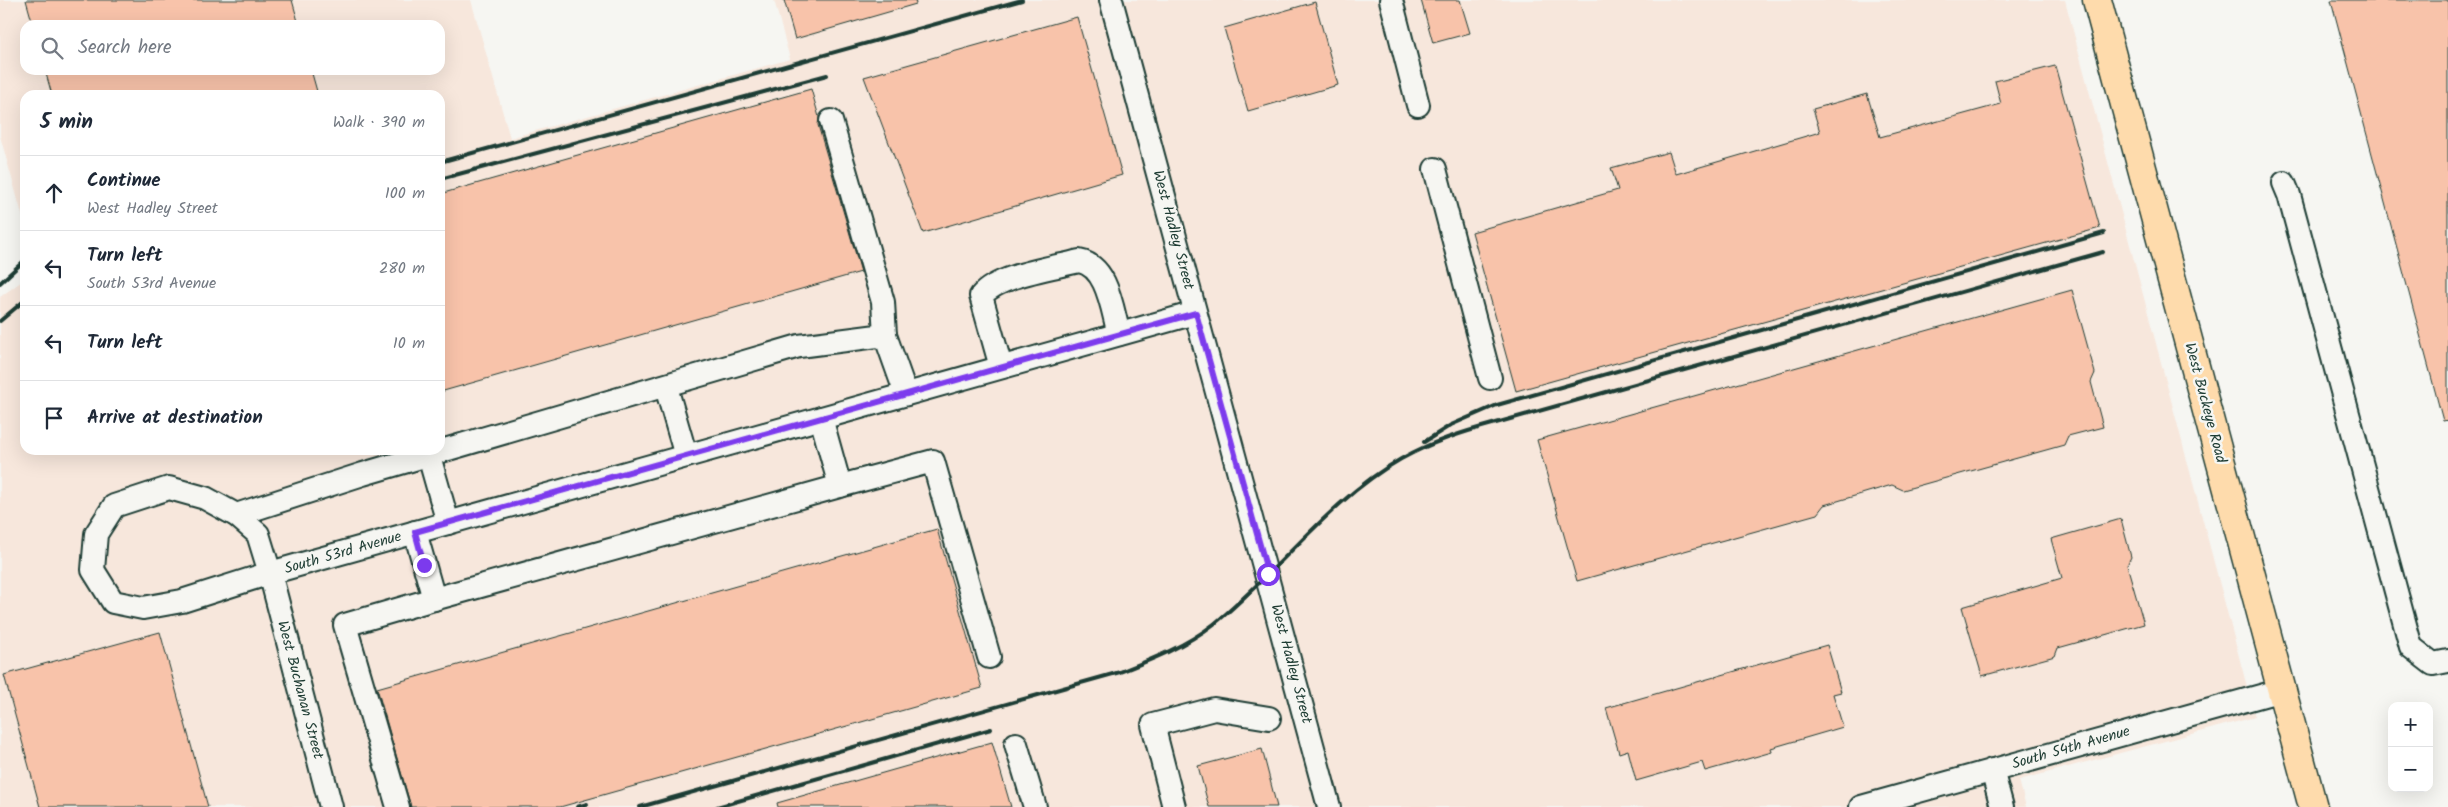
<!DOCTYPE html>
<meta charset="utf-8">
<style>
:root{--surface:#fff;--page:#f6f6f7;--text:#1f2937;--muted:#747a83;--line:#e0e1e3}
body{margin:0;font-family:Kalam,sans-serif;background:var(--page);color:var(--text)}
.controls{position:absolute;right:15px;bottom:15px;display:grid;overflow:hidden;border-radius:10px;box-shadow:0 5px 20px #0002}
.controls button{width:45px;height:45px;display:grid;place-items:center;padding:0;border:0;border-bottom:1px solid var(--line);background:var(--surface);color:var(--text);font:25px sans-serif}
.stop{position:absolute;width:15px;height:15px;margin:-11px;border:4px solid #7c3aed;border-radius:50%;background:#fff}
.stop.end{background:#7c3aed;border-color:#fff;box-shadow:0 1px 5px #0008}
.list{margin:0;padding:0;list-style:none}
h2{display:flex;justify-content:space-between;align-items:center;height:65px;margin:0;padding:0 20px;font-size:21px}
h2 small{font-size:16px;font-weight:400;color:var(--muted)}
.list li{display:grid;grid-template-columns:32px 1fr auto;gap:15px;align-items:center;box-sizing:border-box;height:75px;padding:0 20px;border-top:1px solid var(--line)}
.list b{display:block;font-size:19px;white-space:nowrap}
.list p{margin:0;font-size:16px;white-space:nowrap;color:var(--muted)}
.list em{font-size:16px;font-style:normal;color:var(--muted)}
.icon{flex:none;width:28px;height:28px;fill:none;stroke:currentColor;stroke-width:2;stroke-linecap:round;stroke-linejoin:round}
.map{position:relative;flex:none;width:2448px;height:807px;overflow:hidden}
.search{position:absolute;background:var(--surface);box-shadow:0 5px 20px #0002;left:20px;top:20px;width:425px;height:55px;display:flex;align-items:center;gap:12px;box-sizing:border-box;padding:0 18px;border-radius:15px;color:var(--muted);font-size:19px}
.panel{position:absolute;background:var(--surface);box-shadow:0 5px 20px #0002;left:20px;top:90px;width:425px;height:365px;border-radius:15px}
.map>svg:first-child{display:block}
.built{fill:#f7e7dc;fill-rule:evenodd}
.building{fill:#f8c3aa;stroke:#1f3d34}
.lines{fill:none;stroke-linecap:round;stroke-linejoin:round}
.minor-casing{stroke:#1f3d34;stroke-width:26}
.major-casing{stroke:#1f3d34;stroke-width:31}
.minor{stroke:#f6f6f2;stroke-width:22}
.major{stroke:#fedbac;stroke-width:28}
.rail{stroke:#1f3d34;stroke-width:4}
.route{stroke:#7c3aed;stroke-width:6}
.labels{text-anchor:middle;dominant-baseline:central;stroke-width:5;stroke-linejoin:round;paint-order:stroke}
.street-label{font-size:15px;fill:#1f3d34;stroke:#f6f6f2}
</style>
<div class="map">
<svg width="2448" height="807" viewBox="0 0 2448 807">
<rect width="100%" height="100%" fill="#f6f6f2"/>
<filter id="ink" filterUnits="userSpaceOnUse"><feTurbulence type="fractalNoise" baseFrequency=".02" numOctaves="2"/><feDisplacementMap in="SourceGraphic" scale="10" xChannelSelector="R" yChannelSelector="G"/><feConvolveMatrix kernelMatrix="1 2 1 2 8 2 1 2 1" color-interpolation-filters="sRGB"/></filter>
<g filter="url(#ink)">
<path class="built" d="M0 0H471L510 138 790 59 774 0H2065L2255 717 2019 780 2026 807H0V297L25 279V450H440V95H25V225L0 136ZM25 25H440V70H25Z"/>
<g class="building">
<path d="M26 0H292L299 25H33Z"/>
<path d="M784 0H915L916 4 795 39Z"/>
<path d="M1421 0H1460L1470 33 1433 43Z"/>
<path d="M2331 0H2448V420L2443 421Z"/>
<path d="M1315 2 1338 85 1248 111 1224 28Z"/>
<path d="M1077 17 1122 175 923 233 864 77Z"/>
<path d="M2055 66 2100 228 1516 391 1472 232 1618 190 1611 168 1669 152 1676 174 1820 132 1813 109 1867 94 1880 137 2001 104 1995 81Z"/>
<path d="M45 70H311L318 95H52Z"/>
<path d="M811 89 819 117 818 125 861 272 440 392V194Z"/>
<path d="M2072 290 2095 373 2091 382 2103 427 2068 436 2064 445 1903 490 1892 485 1824 505 1817 514 1577 581 1537 440Z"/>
<path d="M2121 519 2131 557 2127 565 2144 624 2058 648 2055 656 1982 676 1962 607 2062 578 2051 539Z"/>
<path d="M937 529 982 688 560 807H411L377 688Z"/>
<path d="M160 632 208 807H40L4 675Z"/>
<path d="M1827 645 1841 692 1833 694 1843 727 1771 748 1772 752 1705 771 1702 762 1636 781 1628 750 1619 753 1606 708Z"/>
<path d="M992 742 1011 807H778L777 803Z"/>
<path d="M1262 749 1277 807H1209L1198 766Z"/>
</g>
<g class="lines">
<g class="minor-casing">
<g id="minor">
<path d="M1111 0 1329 807"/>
<path d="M1391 0 1418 105"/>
<path d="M831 121 883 302 885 335"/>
<path d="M1435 169 1490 378"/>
<path d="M2284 183 2289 195 2411 647 2433 664 2448 661"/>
<path d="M1001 367 981 296C998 275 1053 268 1079 261 1108 266 1112 310 1119 334"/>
<path d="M666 387 686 456"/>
<path d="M429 456 448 523"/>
<path d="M840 486 933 461 989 657"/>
<path d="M169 488 205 498 236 515 258 534 270 573 182 601 143 608 113 602 93 570 96 534 114 506Z"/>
<path d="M236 515 363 474 799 346 885 335 906 394"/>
<path d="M415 532 434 599 840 486 821 418"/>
<path d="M1016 744 1035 807"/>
<path d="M1992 770 2002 807"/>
<path d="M331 807 270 573 1195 313"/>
<path d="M398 807 345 625 434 599"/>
<path d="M1174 807 1153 725 1214 709 1269 718"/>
<path d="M1861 807 2282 690"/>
</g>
</g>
<g class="major-casing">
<path id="major" d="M2097 0 2313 807"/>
</g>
<use href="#minor" class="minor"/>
<use href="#major" class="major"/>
<g class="rail">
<path d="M440 162 1022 0"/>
<path d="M440 179 827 75"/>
<path d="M0 283 25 260"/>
<path d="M0 321 25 300"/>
<path d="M1424 442 1451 425 1497 405 2104 233"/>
<path d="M577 807 587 804"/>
<path d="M640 807 1120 672C1153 659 1186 646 1214 624 1277 573 1330 499 1401 459 1431 442 1463 432 1496 423L2103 252"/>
<path d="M717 807 991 729"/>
</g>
</g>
</g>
<g class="lines" filter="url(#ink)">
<path class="route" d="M424 565 415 532 1196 313 1268 574"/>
</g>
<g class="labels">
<g class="street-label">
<text transform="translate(1173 230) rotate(75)">West Hadley Street</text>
<text transform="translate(2205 403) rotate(75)">West Buckeye Road</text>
<text transform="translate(343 553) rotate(-16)">South 53rd Avenue</text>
<text transform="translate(1291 664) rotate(75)">West Hadley Street</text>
<text transform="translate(300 690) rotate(75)">West Buchanan Street</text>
<text transform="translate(2071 748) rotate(-16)">South 54th Avenue</text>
</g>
</g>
</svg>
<div class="controls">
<button>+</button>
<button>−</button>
</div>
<div class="stop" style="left:1268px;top:574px"></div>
<div class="stop end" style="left:424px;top:565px"></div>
<div class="search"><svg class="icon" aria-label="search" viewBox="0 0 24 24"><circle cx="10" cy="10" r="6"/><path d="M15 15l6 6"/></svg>Search here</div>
<section class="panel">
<h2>5 min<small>Walk · 390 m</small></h2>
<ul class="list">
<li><svg class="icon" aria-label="ahead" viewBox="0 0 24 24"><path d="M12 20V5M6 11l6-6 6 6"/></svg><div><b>Continue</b><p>West Hadley Street</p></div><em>100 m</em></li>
<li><svg class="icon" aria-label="left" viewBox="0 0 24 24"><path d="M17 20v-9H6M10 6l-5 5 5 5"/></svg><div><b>Turn left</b><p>South 53rd Avenue</p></div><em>280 m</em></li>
<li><svg class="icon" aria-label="left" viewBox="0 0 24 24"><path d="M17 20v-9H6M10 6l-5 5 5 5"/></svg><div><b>Turn left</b></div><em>10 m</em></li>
<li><svg class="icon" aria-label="arrive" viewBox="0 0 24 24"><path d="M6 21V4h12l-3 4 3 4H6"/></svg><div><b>Arrive at destination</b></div></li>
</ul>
</section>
</div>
